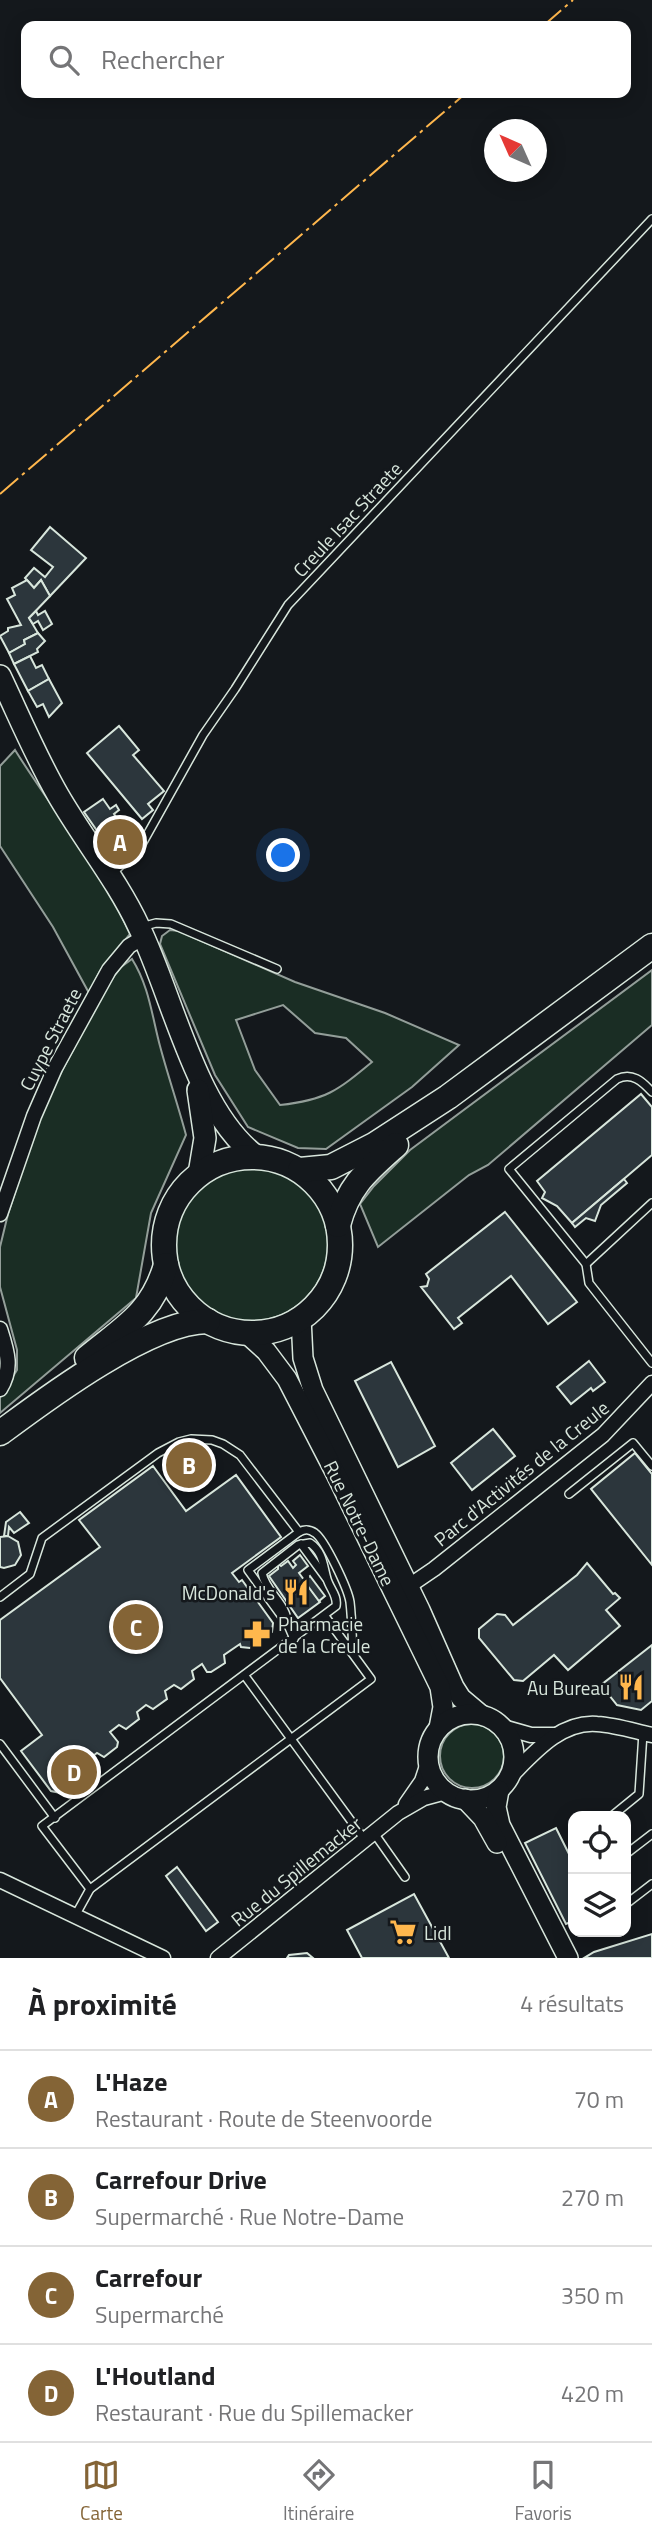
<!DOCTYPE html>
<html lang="fr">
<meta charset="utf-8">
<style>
:root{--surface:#fff;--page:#f2f2f2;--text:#202124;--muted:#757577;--line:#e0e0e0;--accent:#846436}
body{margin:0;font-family:"Titillium Web",sans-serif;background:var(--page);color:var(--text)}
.controls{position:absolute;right:21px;bottom:21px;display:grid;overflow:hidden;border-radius:14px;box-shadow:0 4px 18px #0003}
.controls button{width:63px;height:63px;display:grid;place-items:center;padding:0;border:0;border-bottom:2px solid var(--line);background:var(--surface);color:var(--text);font:35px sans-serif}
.compass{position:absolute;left:484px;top:119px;width:63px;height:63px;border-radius:50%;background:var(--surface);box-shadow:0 4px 18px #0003;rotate:315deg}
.you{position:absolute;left:284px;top:856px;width:24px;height:24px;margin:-18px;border:5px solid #fff;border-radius:50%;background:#1a73e8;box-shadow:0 0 0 10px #1a73e833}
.badge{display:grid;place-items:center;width:46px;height:46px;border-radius:50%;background:var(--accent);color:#fff;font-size:23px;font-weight:700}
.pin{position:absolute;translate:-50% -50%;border:4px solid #fff;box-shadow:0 2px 7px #0006}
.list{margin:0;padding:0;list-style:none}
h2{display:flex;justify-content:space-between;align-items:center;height:91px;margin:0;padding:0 28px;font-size:30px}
h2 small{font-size:23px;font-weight:400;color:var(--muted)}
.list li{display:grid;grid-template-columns:46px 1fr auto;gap:21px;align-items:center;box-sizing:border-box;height:98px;padding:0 28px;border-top:2px solid var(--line)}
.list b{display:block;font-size:26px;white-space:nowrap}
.list p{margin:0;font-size:23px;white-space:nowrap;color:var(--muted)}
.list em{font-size:23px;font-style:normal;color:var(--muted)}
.icon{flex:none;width:38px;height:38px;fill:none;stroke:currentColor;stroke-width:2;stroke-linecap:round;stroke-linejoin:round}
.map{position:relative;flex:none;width:652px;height:1958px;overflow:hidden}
.search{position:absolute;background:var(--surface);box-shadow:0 4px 18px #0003;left:21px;right:21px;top:21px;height:77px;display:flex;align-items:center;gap:18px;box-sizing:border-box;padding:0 24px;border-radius:14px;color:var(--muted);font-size:26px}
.sheet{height:483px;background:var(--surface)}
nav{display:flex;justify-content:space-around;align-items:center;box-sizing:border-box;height:98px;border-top:2px solid var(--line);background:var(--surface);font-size:19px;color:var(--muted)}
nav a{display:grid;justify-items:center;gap:4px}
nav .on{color:var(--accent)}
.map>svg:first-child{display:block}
.green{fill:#1a2d24;stroke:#939e99;stroke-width:2;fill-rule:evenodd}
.building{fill:#2c363c;stroke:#d8e6dc;stroke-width:2}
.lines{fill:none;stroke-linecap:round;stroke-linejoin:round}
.lane-casing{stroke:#d8e6dc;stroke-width:10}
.street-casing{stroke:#d8e6dc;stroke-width:17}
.secondary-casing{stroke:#d8e6dc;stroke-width:22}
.primary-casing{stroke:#d8e6dc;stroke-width:24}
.highway-casing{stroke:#d8e6dc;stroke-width:27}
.lane{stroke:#14181c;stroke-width:7}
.street{stroke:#14181c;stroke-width:14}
.secondary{stroke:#14181c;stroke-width:19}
.primary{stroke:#14181c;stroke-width:21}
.highway{stroke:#14181c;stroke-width:24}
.power{stroke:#ffb74d;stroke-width:2;stroke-dasharray:24 5 3.5 5;stroke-linecap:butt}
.labels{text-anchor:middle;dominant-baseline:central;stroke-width:5;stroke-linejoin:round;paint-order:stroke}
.street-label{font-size:19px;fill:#d8e6dc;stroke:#14181c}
.poi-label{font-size:19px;fill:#d8e6dc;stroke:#14181c;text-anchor:end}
</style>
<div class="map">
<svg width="652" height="1958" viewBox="0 0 652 1958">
<rect width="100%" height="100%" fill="#14181c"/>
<g class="green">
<path d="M15 750C53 811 101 868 130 934L100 971 89 993 53 927 0 846V766Z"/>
<path d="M170 930 179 931 295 982 385 1013 459 1045 412 1087 326 1149 298 1148 248 1127 215 1075 160 944 162 936ZM283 1005 315 1033 346 1038 372 1062C337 1091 326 1100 280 1105L255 1070 236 1020Z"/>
<path d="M132 959C149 986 152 1016 160 1046 168 1076 178 1105 186 1135L151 1213 136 1298 0 1413V1397L17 1370V1350L0 1287V1247L8 1214 43 1107 106 987 121 967Z"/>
<path d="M652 970V1025L488 1165 469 1175 378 1247 360 1204 374 1186 410 1150Z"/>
<circle cx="251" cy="1244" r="77"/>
<circle cx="472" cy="1756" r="32"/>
</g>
<g class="building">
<path d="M50 527 86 558 50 596 41 580 34 588 25 578 34 568 45 577 53 567 31 550Z"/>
<path d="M27 580 34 588 41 580 50 596 29 618 38 633 24 640 25 644 9 653 0 636 8 631V628L21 625 7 599 15 595 12 588Z"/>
<path d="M36 611 38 615 45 611 52 624 43 630 38 621 33 624 29 618Z"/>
<path d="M38 633 45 641 37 649 38 652 14 664 9 653 25 644 24 640Z"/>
<path d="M30 656 36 668 42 665 49 679 28 691 14 664Z"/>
<path d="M49 679 62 703 49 717 43 704 37 707 28 691Z"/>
<path d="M119 726 139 750 133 755 164 791 148 804 153 810 142 819 87 753Z"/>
<path d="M103 799 110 809 116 805 119 810 114 814 135 845 116 858 84 812Z"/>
<path d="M641 1094 652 1107V1155L572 1223 557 1206 542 1198 545 1192 537 1181Z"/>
<path d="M624 1179 627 1183 601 1205 595 1221 586 1218 575 1227 572 1223Z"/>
<path d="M505 1212 577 1302 548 1324 511 1276 458 1318 462 1323 454 1329 421 1287 427 1286 429 1279 426 1274Z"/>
<path d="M589 1361 605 1382 593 1391 591 1388 571 1404 557 1387Z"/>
<path d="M391 1362 435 1446 398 1467 355 1381Z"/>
<path d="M493 1429 515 1456 472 1490 451 1463Z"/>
<path d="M635 1453 652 1474V1565L591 1489Z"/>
<path d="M153 1466 186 1511 236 1475 281 1537 232 1573 239 1582 242 1580 273 1623 272 1632 250 1648 241 1647 240 1644 224 1655 225 1663 211 1672H207L202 1664 192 1671 194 1679 181 1689 174 1685 165 1691 167 1699 153 1709 146 1705 137 1712 139 1719 126 1729 119 1725 110 1732 118 1742 117 1747 104 1757 97 1753 81 1765 83 1768 82 1777 60 1793 51 1791 21 1751 42 1735 0 1678V1620L100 1547 79 1520Z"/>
<path d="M20 1512 29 1523 14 1533 9 1527 8 1536H4L6 1522Z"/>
<path d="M8 1536 18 1542 21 1555 15 1565 4 1568 0 1567V1537Z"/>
<path d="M300 1555 308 1566 299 1573 320 1602 298 1618 269 1576 278 1569V1564L281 1566 288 1561 293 1568 296 1565 293 1561Z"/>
<path d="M587 1563 613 1594 615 1593 620 1598 606 1610 620 1626 568 1670 554 1655 523 1681 514 1680 479 1638V1629L497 1614 505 1615 513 1625 577 1575Z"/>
<path d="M310 1576 325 1596 319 1601 304 1581Z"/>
<path d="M652 1645V1701L641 1710 617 1705 601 1685Z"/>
<path d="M556 1828 573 1862V1921L566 1924 525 1843Z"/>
<path d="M177 1867 218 1922 206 1931 166 1876Z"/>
<path d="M414 1894 449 1958H362L347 1930Z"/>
<path d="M652 1934V1958H584L594 1952Z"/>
<path d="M307 1953 313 1958H287L289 1955Z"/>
</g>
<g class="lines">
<g class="lane-casing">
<g id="lane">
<path d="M112 874 142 844 203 735 235 689 288 605 652 219"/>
<path d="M141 927 156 923 171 924 277 969"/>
<path d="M652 1092C642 1081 632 1072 617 1079L509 1169 586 1264 589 1283 652 1363"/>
<path d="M586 1264 652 1203"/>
<path d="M569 1494 633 1443 652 1466"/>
<path d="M301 1544 326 1578"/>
<path d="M0 1597 30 1574 42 1538 158 1453 179 1442 191 1439 212 1440 223 1444 240 1455 299 1532"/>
<path d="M294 1639 288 1625 248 1570 299 1532C305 1529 309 1529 315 1533 325 1540 348 1589 350 1602 352 1619 352 1636 353 1653"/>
<path d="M245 1676 365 1840"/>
<path d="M0 1744 55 1818"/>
<path d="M612 1816 639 1794 643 1733"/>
<path d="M374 1833 405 1877"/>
<path d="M626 1854 652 1834"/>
<path d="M90 1889 42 1826 336 1606C338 1596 330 1589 327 1579 323 1565 323 1552 310 1543L298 1545 262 1573C266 1593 287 1603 288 1625"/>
<path d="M626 1904 652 1884"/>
<path d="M75 1916 90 1889 371 1679 325 1616"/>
</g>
</g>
<g class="street-casing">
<g id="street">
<path d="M0 1214 34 1116 55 1068 109 970 129 946 144 937"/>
<path d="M0 1329C7 1351 13 1368 0 1389"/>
<path d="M409 1586 434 1569 603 1435 652 1383"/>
<path d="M503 1727 531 1735H556"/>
<path d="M509 1778C533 1754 560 1721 597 1724 615 1725 634 1731 652 1735"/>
<path d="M406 1804 422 1781 428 1763"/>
<path d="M0 1880 163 1958"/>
<path d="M218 1958 398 1813 424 1798 446 1792"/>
</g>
</g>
<g class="secondary-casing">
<g id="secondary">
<path d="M301 1318 303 1358 313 1390 420 1610 454 1687 461 1698 480 1714"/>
<path d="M245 1332 266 1351 287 1379 336 1474 440 1687 443 1707 439 1728"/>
<circle cx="471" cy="1757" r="43"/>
<path d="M499 1790 496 1807 500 1825 568 1958"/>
<path d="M465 1799 483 1818 497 1843"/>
</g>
</g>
<g class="primary-casing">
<g id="primary">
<path d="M0 676C19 716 36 757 58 795 84 840 117 880 139 927 173 996 195 1110 256 1156"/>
<path d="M198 1090 205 1138 199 1174"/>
</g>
</g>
<g class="highway-casing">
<g id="highway">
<circle cx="252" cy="1245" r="88"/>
<path d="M300 1170 331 1167 374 1145 448 1097 652 946"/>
<path d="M338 1225C348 1186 367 1171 396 1145"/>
<path d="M87 1358C123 1328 152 1314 166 1265"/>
<path d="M0 1433C47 1398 150 1321 208 1321"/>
</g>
</g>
<use href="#lane" class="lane"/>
<use href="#street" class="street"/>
<use href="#secondary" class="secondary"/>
<use href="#primary" class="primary"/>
<use href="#highway" class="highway"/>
<g class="power">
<path d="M543 26 573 0"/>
<path d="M0 494 466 93"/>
</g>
</g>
<defs>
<g id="restaurant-bare" transform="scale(2.1)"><path d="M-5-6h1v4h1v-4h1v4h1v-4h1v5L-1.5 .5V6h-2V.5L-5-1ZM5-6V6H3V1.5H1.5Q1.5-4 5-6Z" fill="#ffb74d" stroke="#14181c" stroke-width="2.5" paint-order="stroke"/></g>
<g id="pharmacy-bare" transform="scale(2.1)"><path d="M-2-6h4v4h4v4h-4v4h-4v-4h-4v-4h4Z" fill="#ffb74d" stroke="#14181c" stroke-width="2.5" paint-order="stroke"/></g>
<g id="supermarket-bare" transform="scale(2.1)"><path d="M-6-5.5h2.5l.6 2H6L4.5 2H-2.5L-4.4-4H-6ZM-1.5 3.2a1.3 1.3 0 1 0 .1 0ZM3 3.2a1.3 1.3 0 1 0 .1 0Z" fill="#ffb74d" stroke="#14181c" stroke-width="2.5" paint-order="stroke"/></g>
</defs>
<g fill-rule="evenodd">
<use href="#restaurant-bare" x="296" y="1592"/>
<use href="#pharmacy-bare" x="257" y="1634"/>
<use href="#restaurant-bare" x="631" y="1687"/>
<use href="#supermarket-bare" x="403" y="1932"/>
</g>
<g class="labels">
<g class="street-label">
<text transform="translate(347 519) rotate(-47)">Creule Isac Straete</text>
<text transform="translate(50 1039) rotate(-63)">Cuype Straete</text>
<text transform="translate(521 1473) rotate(-39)">Parc d'Activités de la Creule</text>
<text transform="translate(360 1523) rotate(64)">Rue Notre-Dame</text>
<text transform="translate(296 1871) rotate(-39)">Rue du Spillemacker</text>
</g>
<g class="poi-label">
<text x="275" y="1592">McDonald's</text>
<text x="278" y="1623" text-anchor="start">Pharmacie<tspan x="278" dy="22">de la Creule</tspan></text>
<text x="610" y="1687">Au Bureau</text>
<text x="424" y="1932" text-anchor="start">Lidl</text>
</g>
</g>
</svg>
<div class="controls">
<button><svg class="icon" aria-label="locate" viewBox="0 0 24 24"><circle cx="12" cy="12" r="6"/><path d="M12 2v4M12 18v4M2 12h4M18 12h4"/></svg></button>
<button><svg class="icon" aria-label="layers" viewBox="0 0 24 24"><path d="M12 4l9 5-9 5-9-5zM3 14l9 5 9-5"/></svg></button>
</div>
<svg class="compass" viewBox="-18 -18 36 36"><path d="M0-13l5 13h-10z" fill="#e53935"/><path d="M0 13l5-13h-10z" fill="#757577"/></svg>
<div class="you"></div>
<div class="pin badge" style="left:120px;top:842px">A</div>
<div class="pin badge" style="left:189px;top:1465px">B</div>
<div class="pin badge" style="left:136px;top:1627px">C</div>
<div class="pin badge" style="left:74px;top:1772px">D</div>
<div class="search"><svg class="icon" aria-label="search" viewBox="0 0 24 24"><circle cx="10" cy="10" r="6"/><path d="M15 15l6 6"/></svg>Rechercher</div>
</div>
<section class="sheet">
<h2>À proximité<small>4 résultats</small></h2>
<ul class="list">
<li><span class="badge">A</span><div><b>L'Haze</b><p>Restaurant · Route de Steenvoorde</p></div><em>70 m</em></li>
<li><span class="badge">B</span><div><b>Carrefour Drive</b><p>Supermarché · Rue Notre-Dame</p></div><em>270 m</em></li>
<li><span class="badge">C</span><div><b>Carrefour</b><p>Supermarché</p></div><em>350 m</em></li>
<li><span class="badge">D</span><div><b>L'Houtland</b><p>Restaurant · Rue du Spillemacker</p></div><em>420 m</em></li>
</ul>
</section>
<nav>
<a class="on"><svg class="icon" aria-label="map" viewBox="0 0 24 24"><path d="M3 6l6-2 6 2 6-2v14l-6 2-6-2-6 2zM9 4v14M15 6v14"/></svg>Carte</a>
<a><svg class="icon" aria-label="directions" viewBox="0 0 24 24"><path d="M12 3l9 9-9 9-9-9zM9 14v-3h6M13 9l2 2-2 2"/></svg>Itinéraire</a>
<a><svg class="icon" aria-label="saved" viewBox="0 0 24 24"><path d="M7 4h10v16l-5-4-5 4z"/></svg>Favoris</a>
</nav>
